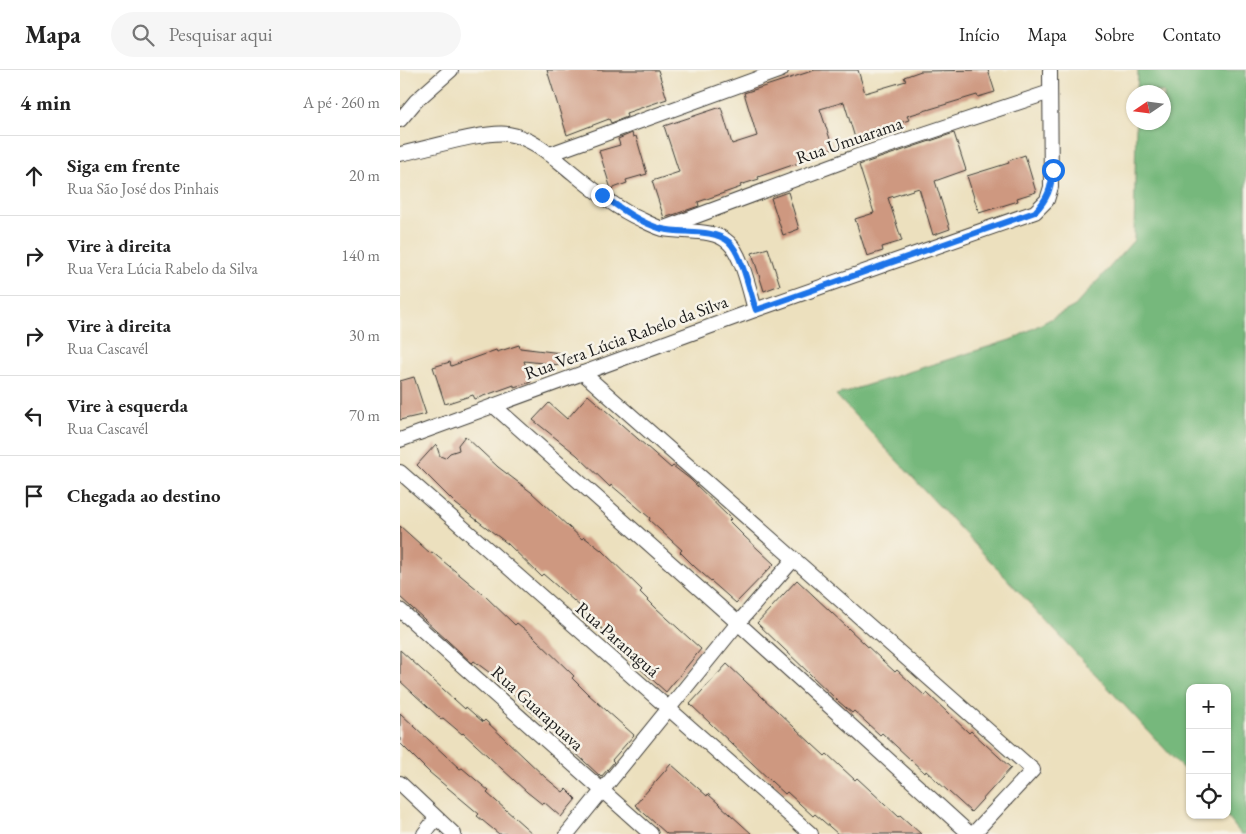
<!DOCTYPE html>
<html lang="pt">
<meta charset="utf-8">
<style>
:root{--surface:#fff;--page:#f6f6f6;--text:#222;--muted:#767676;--line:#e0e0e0}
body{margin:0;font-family:"EB Garamond",serif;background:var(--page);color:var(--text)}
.controls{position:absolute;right:15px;bottom:15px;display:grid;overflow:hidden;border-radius:10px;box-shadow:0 1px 4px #0004}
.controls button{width:45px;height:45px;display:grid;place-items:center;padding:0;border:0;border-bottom:1px solid var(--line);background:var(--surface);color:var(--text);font:25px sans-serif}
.compass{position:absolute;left:726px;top:15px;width:45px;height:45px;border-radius:50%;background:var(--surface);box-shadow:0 1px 4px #0004;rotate:257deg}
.stop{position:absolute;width:15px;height:15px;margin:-11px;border:4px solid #1a73e8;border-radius:50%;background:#fff}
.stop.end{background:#1a73e8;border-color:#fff;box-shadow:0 1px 5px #0008}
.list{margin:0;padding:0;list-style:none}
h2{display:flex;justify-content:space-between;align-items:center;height:65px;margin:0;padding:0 20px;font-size:21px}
h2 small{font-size:16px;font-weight:400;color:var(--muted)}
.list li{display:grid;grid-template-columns:32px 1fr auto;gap:15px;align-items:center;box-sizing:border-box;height:80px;padding:0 20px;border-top:1px solid var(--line)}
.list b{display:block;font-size:19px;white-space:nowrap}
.list p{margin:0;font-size:16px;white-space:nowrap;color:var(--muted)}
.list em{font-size:16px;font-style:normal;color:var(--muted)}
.icon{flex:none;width:28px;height:28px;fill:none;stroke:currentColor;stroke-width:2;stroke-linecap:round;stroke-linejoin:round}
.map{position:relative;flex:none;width:846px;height:764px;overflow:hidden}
header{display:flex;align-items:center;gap:30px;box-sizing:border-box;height:70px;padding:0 25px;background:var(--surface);border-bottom:1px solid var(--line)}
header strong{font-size:24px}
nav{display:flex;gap:28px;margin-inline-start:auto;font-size:18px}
.search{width:350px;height:45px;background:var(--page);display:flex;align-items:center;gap:12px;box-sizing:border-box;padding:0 18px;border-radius:28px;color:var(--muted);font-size:19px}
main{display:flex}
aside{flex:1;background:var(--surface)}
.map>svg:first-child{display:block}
.forest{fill:#76b87b;stroke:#496a4c}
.building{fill:#ce9880}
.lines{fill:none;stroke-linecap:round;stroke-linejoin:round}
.minor-casing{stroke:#3b3934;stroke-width:16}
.minor{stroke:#fff;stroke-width:14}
.route{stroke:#1a73e8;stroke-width:6}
.labels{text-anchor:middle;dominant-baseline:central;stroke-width:5;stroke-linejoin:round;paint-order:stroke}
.street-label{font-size:18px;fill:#1c1c1c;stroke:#f7f3e8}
</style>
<header>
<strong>Mapa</strong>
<div class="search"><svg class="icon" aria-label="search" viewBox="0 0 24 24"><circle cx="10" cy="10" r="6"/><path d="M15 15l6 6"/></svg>Pesquisar aqui</div>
<nav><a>Início</a><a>Mapa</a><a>Sobre</a><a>Contato</a></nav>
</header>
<main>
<aside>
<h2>4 min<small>A pé · 260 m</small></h2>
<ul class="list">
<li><svg class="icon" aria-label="ahead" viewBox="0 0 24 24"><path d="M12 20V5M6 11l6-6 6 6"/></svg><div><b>Siga em frente</b><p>Rua São José dos Pinhais</p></div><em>20 m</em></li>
<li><svg class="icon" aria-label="right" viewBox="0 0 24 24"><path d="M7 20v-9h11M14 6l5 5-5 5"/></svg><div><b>Vire à direita</b><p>Rua Vera Lúcia Rabelo da Silva</p></div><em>140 m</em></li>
<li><svg class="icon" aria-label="right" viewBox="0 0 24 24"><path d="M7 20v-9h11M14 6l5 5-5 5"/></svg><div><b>Vire à direita</b><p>Rua Cascavél</p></div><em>30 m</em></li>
<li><svg class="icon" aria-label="left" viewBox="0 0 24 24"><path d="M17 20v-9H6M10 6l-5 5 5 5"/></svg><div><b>Vire à esquerda</b><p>Rua Cascavél</p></div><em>70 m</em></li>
<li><svg class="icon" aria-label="arrive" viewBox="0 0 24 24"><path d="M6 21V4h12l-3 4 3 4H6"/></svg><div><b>Chegada ao destino</b></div></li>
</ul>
</aside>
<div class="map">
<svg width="846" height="764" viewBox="0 0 846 764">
<rect width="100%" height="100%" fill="#f7f3e8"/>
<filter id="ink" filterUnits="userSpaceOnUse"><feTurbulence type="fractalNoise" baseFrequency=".02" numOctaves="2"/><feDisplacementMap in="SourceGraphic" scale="10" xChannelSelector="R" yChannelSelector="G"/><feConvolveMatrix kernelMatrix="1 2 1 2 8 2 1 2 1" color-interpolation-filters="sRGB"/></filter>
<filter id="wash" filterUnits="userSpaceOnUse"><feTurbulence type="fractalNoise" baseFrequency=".0096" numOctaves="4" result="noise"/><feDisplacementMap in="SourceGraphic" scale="20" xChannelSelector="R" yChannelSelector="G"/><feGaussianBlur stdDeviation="1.12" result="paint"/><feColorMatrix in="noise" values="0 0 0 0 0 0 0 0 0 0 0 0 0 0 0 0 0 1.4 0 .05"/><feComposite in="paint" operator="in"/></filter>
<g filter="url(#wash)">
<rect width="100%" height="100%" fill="#ece0be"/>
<path class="forest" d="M738 0H846V764H841L826 745 827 618H790V706L436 325 613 269 675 236 734 170 736 53 764 52V22H737Z"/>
<g id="blocks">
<g class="building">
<path d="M147 0H258L267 29 226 43 227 47 211 53 209 49 167 65Z"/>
<path d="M415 0H458L465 23 506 11 504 7 521 1 588 0 595 22 578 27 577 25 507 46 509 50 490 56 491 59 455 68 444 32 420 39 433 78 409 85 410 89 358 107 359 109 340 115 341 117 298 132 299 136 264 148 252 111 279 102 264 56 321 37 332 74 357 66 344 23Z"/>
<path d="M232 63 233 67 236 66 247 104 226 110 227 113 211 119 199 81 220 75 218 69Z"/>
<path d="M554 63 566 100 535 111 550 159 533 165 519 118 488 128 502 171 482 177 483 181 467 186 455 149 474 143 459 95Z"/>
<path d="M625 85 636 122 617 128 618 131 579 143 567 106 609 93 608 91Z"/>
<path d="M388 122 399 159 383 165 371 128Z"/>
<path d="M368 178 380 215 364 221 352 183Z"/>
<path d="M119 275 120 278 161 283 160 295 124 291 131 312 114 317V315L75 329 73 325 45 334 33 297 50 292 51 296 96 280 97 282Z"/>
<path d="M14 307 26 344 0 350V311Z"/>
<path d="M188 325 271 398 273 396 290 409 331 449 329 451 345 467 374 494 336 533 295 497 280 482 282 480 249 450 250 448 211 415 210 417 177 385 133 350 149 333 167 349Z"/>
<path d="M65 366 98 397 131 422 182 469 184 467 201 480 242 520 240 522 256 538 301 579 266 622 226 586 211 571 213 569 180 538 181 537 143 504 141 506 108 474 56 434 17 395 36 374 40 386 45 388 50 383 59 380 58 375Z"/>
<path d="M0 456 30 483 32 482 83 524 115 555 117 553 133 566 174 606 172 608 188 624 234 665 212 690 214 692 201 707 90 603 74 591 72 593 0 527Z"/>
<path d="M397 510 482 590 495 602 497 600 525 626 527 623 569 663 571 661 611 698 571 742 526 701 525 703 482 663 480 665 454 641 452 643 438 631 357 553Z"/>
<path d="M0 580 65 639 66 637 83 652 85 650 146 708 163 722 166 719 176 729 161 747 144 732 142 734 127 722 63 663 62 664 43 648 41 649 0 611Z"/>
<path d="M327 594 412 674 425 686 427 684 455 710 457 708 499 747 500 745 521 764H438L415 744 413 746 387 722 385 724 372 712 290 634Z"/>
<path d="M0 643 60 699 62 698 89 721 87 723 133 764H99L77 746 79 744 29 702 0 673Z"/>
<path d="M271 694 307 726 308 724 352 764H267L235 735Z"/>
</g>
</g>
</g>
<g filter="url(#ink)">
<use href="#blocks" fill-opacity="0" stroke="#3b3934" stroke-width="1"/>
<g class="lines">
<g class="minor-casing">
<g id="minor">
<path d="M0 50 16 31 51 0"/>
<path d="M0 84C25 79 87 60 108 64 134 68 154 88 173 103 194 120 217 139 242 150 248 153 256 157 263 159 283 163 314 158 329 173 342 185 350 222 355 240"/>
<path d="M150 84 381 0"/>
<path d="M264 158 455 87 650 22"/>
<path d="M183 303 633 700 573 764"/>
<path d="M94 336 338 553 570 764"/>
<path d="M0 370 355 240 635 142 647 130 651 117 650 0"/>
<path d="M0 402 411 764"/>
<path d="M0 540 251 764"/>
<path d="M0 713 54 764"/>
<path d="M24 764 36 748"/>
<path d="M167 764 338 553 393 490"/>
</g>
</g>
<use href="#minor" class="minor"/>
</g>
</g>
<g class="lines" filter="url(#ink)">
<path class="route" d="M202 125C220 138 240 153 262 159 282 164 312 158 329 172 342 184 350 223 356 240L635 142C648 128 651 119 653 100"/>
</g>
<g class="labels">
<g class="street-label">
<text transform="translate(449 70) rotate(-19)">Rua Umuarama</text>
<text transform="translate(226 267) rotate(-20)">Rua Vera Lúcia Rabelo da Silva</text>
<text transform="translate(218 569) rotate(41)">Rua Paranaguá</text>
<text transform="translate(138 638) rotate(42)">Rua Guarapuava</text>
</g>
</g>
</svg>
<div class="controls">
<button>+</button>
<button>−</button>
<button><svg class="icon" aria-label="locate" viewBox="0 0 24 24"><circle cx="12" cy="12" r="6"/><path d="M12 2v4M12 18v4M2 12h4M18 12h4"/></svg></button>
</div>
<svg class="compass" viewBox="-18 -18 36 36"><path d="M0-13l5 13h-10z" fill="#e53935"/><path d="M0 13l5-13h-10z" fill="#767676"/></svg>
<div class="stop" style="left:653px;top:100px"></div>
<div class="stop end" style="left:202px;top:125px"></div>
</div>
</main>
